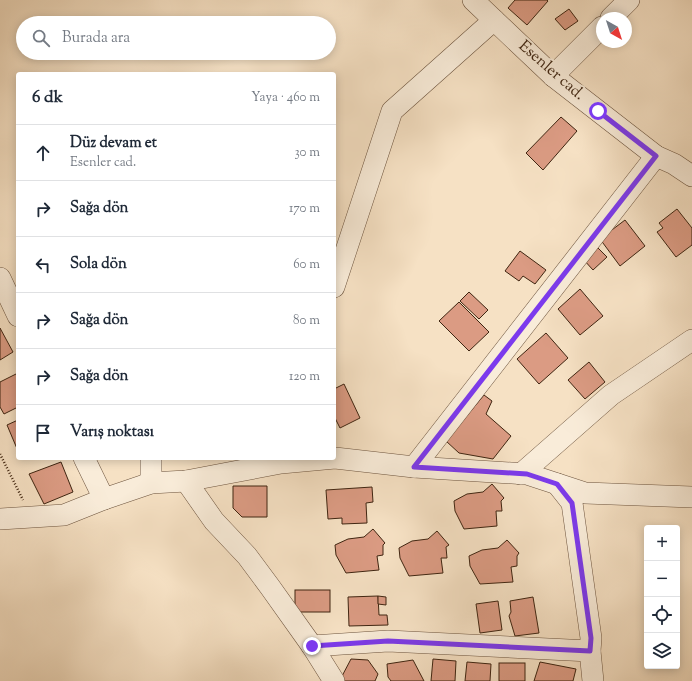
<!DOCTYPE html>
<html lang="tr">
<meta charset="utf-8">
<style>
:root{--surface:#fff;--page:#f2f2f3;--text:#1f2937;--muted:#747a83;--line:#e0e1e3}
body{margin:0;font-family:"Sorts Mill Goudy",serif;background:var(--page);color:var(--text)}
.controls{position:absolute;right:12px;bottom:12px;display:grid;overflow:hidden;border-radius:4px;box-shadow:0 2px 10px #0003}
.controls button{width:36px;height:36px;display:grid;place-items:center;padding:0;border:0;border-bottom:1px solid var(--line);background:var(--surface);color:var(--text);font:20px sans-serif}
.compass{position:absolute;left:596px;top:12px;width:36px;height:36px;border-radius:50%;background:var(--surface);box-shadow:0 2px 10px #0003;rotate:141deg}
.stop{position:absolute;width:12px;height:12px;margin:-9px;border:3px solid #7c3aed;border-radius:50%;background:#fff}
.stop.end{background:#7c3aed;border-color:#fff;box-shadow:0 1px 4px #0008}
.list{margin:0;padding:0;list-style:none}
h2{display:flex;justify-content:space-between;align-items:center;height:52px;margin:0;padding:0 16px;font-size:17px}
h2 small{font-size:13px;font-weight:400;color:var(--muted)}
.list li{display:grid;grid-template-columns:26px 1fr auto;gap:12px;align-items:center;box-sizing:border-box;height:56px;padding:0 16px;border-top:1px solid var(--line)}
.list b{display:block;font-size:15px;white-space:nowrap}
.list p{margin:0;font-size:13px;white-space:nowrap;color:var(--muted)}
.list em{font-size:13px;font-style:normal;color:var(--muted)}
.icon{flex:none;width:22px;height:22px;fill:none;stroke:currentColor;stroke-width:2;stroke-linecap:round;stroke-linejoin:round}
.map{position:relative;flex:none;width:692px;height:681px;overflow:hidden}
.search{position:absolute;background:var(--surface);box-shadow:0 2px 10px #0003;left:16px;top:16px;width:320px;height:44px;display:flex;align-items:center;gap:10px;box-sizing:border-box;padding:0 14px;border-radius:22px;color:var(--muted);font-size:15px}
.panel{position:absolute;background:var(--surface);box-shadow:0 2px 10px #0003;left:16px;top:72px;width:320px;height:388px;border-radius:4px}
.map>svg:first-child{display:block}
.building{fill:#db9b83;stroke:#3f2511}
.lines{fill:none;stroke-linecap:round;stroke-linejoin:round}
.minor-casing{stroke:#6d543e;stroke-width:22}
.path{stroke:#3f2511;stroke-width:2.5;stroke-dasharray:1 2;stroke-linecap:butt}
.minor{stroke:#f9ecd9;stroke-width:21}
.route{stroke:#7c3aed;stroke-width:5}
.labels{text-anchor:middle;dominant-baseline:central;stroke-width:4;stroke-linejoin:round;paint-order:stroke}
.street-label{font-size:16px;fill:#3f2511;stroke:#f9ecd9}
</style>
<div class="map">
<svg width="692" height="681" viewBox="0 0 692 681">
<rect width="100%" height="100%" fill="#f6e1c4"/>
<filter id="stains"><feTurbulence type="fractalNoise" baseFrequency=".005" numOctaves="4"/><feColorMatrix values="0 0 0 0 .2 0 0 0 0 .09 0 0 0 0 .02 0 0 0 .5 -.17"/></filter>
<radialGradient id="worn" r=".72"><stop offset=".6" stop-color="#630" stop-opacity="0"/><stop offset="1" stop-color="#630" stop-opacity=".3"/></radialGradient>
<g class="building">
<path d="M515 0H547L548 1 527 25 508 8Z"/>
<path d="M569 9 578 21 565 30 555 19Z"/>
<path d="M561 117 577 131 543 170 526 153Z"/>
<path d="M677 209 692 228V245L676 257 657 232 663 228 659 223Z"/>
<path d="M625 220 645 246 620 266 600 239Z"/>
<path d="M596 246 607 257 593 270 583 259Z"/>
<path d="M520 251 546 270 535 284 523 276 519 281 505 271Z"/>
<path d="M580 289 603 316 580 335 558 309Z"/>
<path d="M469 292 488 310 479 319 460 301Z"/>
<path d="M459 302 489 332 469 351 439 321Z"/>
<path d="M0 328 13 352 0 360Z"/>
<path d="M546 333 568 358 539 384 517 359Z"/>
<path d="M589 362 605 382 585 399 568 380Z"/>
<path d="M18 373V407L4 414 0 407V382Z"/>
<path d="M344 384 360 418 340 428 334 416V389Z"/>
<path d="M484 395 492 401 486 414 511 436 493 459 459 453 446 441Z"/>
<path d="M18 420V451L7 425Z"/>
<path d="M61 462 73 492 44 504 29 474Z"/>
<path d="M492 484 504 498 501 501 502 511H496L497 526 464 529 455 511 454 501 467 494 483 492Z"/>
<path d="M233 486H267V517H242L233 508Z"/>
<path d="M372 487 373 502 366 503 367 523 342 524V518L328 519 326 490Z"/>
<path d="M373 529 385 543 383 545V555L377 556 379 570 346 573 336 555 335 545 348 539 364 537Z"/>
<path d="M437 531 449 545 446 547 447 558H441L443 573 409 576 400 558 399 548 412 541 428 539Z"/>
<path d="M507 540 519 553 517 556V566L511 567 513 582 480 584 470 566 469 556 482 550 498 548Z"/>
<rect x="295" y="590" width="35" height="22"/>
<path d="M378 596 379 615H387L388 625 349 626 348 597Z"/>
<path d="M378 596 386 597V605L378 604Z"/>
<path d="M533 597 539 633 515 636 509 616 511 612 510 601Z"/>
<path d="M498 601 502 630 480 633 476 604Z"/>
<path d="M351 659 368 660 378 674 375 681H343L341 678Z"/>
<path d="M433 659 456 661 455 681H431Z"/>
<path d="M413 660 424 681H391L388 677 387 664Z"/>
<path d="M467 662 491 664 490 681H465Z"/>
<path d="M540 662 576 669 573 681H534Z"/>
<rect x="499" y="663" width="26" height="18"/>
</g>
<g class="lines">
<g class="minor-casing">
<g id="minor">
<path d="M473 0 553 76 656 156 674 164 692 176"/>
<path d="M611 18 629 0"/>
<path d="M553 76 602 27"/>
<path d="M0 278 18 316"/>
<path d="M334 287 392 111 494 20"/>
<path d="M84 458 104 499"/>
<path d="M414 467 656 156"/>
<path d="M521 474 611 395 692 340"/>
<path d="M186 481 214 521 247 556 270 587 312 646 334 681"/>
<path d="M151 483V458"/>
<path d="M557 484 572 503 591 638 590 651 593 681"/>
<path d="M0 519 64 515 104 499 151 483 186 481 281 463 335 458 414 467 527 474 585 493 692 497"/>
<path d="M312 646 388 641 590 651"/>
</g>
</g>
<path class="path" d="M0 454 23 500"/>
<use href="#minor" class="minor"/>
</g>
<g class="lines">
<path class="route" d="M312 646 388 641 590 651 591 638 572 503 557 484 527 474 414 467 656 156 598 111"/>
</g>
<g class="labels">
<g class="street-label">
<text transform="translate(551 71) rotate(41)">Esenler cad.</text>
</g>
</g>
<rect width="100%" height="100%" filter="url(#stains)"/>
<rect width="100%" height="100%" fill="url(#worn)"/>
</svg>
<div class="controls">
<button>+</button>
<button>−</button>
<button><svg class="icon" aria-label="locate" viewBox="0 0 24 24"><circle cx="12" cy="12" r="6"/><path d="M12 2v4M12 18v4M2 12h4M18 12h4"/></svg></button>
<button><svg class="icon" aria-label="layers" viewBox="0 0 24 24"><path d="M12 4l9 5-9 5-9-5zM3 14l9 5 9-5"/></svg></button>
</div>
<svg class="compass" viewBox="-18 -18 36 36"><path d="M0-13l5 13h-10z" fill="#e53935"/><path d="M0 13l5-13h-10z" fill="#747a83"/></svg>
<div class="stop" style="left:598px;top:111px"></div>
<div class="stop end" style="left:312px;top:646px"></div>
<div class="search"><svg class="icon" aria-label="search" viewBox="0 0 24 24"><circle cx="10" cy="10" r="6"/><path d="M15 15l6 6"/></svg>Burada ara</div>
<section class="panel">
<h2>6 dk<small>Yaya · 460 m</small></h2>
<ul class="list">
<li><svg class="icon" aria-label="ahead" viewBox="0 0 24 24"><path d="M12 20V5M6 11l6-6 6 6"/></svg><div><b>Düz devam et</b><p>Esenler cad.</p></div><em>30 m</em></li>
<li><svg class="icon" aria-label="right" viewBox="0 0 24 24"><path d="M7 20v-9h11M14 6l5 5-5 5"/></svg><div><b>Sağa dön</b></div><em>170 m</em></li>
<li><svg class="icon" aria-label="left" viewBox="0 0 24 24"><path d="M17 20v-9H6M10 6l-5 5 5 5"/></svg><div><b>Sola dön</b></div><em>60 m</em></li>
<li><svg class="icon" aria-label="right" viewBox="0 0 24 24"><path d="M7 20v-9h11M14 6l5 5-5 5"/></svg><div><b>Sağa dön</b></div><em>80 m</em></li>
<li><svg class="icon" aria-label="right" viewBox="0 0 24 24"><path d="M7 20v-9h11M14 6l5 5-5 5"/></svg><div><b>Sağa dön</b></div><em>120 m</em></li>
<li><svg class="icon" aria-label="arrive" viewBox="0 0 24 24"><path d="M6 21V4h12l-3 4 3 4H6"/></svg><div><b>Varış noktası</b></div></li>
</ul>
</section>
</div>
